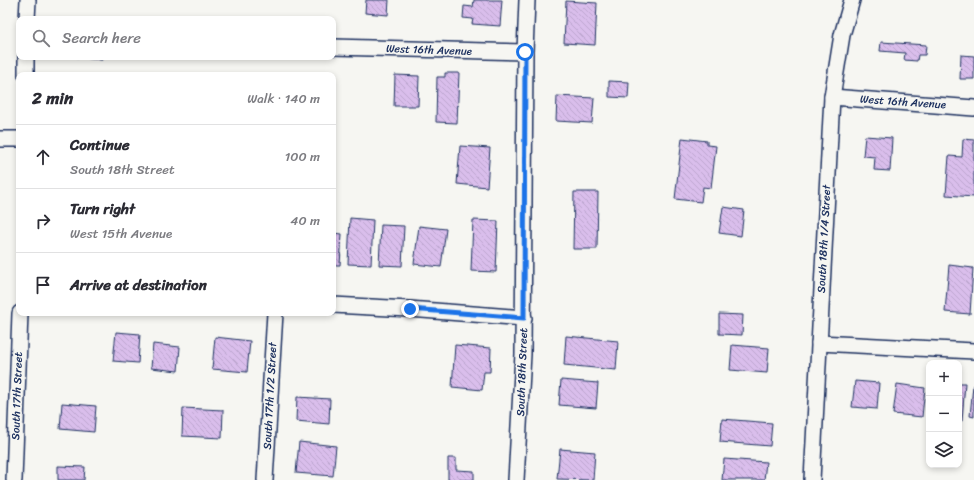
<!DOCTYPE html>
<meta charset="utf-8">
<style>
:root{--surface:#fff;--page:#f7f7f7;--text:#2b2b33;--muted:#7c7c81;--line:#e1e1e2}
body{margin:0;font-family:Sriracha,sans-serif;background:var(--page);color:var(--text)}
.controls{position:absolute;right:12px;bottom:12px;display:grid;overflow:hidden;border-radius:8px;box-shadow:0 2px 6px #0003}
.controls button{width:36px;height:36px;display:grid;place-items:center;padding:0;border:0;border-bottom:1px solid var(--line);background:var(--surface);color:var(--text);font:20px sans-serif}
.stop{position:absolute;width:12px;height:12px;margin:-9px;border:3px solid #1a73e8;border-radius:50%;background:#fff}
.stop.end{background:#1a73e8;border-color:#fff;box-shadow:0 1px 4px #0008}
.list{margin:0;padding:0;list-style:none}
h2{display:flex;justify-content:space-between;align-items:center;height:52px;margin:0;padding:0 16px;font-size:17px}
h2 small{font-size:13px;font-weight:400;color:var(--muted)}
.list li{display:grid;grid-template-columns:26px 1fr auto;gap:12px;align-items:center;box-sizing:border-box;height:64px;padding:0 16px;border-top:1px solid var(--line)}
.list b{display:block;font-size:15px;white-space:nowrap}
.list p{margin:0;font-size:13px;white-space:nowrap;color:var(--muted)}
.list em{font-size:13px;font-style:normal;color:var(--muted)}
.icon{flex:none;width:22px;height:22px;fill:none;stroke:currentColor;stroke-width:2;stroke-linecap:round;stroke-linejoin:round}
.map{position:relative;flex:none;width:974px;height:480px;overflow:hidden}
.search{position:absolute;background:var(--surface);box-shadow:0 2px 6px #0003;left:16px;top:16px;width:320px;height:44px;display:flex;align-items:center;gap:10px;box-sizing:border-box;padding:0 14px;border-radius:8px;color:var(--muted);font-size:15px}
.panel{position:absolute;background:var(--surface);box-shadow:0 2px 6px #0003;left:16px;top:72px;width:320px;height:244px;border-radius:8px}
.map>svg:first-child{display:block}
.building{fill:url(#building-back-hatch);stroke:#1b2f5e}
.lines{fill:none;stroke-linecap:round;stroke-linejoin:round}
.street-casing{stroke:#1b2f5e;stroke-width:18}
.street{stroke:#f6f6f2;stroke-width:15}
.route{stroke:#1a73e8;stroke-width:5}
.labels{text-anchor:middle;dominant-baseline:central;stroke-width:3;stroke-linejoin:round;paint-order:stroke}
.street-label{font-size:11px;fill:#1b2f5e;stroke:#f6f6f2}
</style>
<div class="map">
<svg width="974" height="480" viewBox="0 0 974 480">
<defs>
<pattern id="building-back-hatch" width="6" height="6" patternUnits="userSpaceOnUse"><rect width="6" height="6" fill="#dabeec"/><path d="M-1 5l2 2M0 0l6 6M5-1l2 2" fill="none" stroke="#baa4cd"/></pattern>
</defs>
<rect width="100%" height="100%" fill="#f6f6f2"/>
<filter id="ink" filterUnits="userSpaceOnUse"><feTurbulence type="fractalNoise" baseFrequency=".025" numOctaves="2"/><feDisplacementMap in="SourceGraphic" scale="8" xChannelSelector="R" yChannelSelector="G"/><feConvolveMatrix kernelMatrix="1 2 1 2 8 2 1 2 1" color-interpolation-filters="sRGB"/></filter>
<g filter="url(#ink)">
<g class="building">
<path d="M366 0H389L388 15 365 13Z"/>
<path d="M474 0H502L500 26 472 24 473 19 463 18 464 6 473 7Z"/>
<path d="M566 1 597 3 595 45 564 43Z"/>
<path d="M881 42 926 45 925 55H918L917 61 904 60 905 53 880 51Z"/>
<path d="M961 55 974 56V79H960Z"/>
<path d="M71 57H102V60Z"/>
<path d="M445 73H459L457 123 436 122 437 77H445Z"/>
<path d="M395 75 419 76 418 106H394Z"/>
<path d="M609 81 629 82 628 98 609 97Z"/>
<path d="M557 96 594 98 592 123 556 121Z"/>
<path d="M865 136 892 138 890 171 874 170 875 157 863 156Z"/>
<path d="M682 138 707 141V145L716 146 711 188 703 187 701 202 675 199Z"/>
<path d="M963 139 974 140V197L946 195 949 156 962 157Z"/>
<path d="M460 146 490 148 487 187 457 184Z"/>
<path d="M574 192H598L597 249H573Z"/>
<path d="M723 207 744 210 741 236 719 233Z"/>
<path d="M350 218 373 220 371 265 348 264Z"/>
<path d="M473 220 498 221 496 272 471 271Z"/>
<path d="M381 225 404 226 402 266 379 265Z"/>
<path d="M419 226 446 229 441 267 414 264Z"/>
<path d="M333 233 342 234 340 265H333Z"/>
<path d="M949 265 973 268 970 314 945 312Z"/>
<path d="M719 314 743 315 742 335 719 334Z"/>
<path d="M116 332 140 334 138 363 113 361Z"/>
<path d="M566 336 618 341 616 370 564 365Z"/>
<path d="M215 337 250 341 247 372 212 369Z"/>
<path d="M153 344 180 347 178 371 151 368Z"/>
<path d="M455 345 491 348 490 372H484L482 390 452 387Z"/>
<path d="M732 345 769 348 767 373 730 370Z"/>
<path d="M561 380 598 383 596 408 559 405Z"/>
<path d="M855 381 879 383 877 409 852 407Z"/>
<path d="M959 383H965L962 421H959Z"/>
<path d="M897 384 925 388 922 417 893 414Z"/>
<path d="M973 385H974V417L970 416Z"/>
<path d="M297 397 330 399 329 424 296 421Z"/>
<path d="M62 403 96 406 94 432 60 429Z"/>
<path d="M183 408 223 410 222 438 182 436Z"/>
<path d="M722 419 772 423 770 446 720 442Z"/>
<path d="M299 442 336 446 333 476 296 473Z"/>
<path d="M560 449 595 452 593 480 557 479Z"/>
<path d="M448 458H456V470L474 471V480H448Z"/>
<path d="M724 459 766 462 764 480H722Z"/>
<path d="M58 466 85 467 84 480H58Z"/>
</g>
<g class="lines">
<g class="street-casing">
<g id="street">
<path d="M27 19 28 0"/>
<path d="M333 47 525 52"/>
<path d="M26 75V57"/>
<path d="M832 97 974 108"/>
<path d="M0 139H19"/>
<path d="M333 305 409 309 524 318"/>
<path d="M819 343 974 351"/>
<path d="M14 480 20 313"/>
<path d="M265 480 275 313"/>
<path d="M516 480 523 354 525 52 527 0"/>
<path d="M812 480 832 97 842 35 852 0"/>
</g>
</g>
<use href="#street" class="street"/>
</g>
</g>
<g class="lines" filter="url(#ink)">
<path class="route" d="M410 309 524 318 525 52"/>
</g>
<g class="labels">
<g class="street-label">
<text transform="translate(429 50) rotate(2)">West 16th Avenue</text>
<text transform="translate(903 102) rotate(4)">West 16th Avenue</text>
<text transform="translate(824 239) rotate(-87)">South 18th 1/4 Street</text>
<text transform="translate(522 372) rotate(-88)">South 18th Street</text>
<text transform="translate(17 396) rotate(-88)">South 17th Street</text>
<text transform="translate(270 396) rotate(-87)">South 17th 1/2 Street</text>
</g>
</g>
</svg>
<div class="controls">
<button>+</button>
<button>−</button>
<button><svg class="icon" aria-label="layers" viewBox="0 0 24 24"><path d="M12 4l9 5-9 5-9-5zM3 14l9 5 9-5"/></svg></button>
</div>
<div class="stop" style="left:525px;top:52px"></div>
<div class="stop end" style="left:410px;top:309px"></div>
<div class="search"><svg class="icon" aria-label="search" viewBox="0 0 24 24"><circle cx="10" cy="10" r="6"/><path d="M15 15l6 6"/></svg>Search here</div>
<section class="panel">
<h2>2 min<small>Walk · 140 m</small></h2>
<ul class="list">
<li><svg class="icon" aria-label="ahead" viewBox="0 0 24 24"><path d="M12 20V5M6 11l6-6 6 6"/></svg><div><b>Continue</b><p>South 18th Street</p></div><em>100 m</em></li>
<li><svg class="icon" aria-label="right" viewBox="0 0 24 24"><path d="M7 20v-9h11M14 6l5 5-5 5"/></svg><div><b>Turn right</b><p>West 15th Avenue</p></div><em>40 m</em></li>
<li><svg class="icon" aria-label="arrive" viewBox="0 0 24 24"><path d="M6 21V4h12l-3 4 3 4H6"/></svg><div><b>Arrive at destination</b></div></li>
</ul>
</section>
</div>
